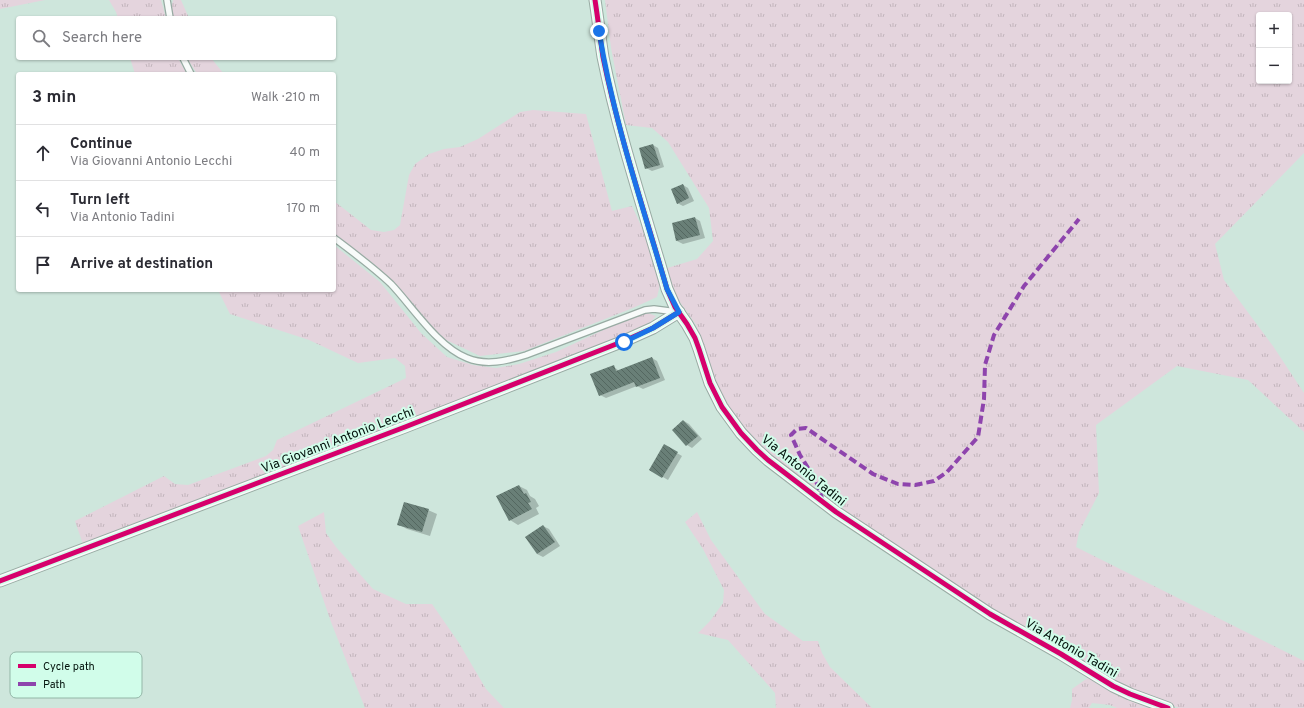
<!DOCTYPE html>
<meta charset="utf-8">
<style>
:root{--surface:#fff;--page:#f2f2f3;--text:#2b2b33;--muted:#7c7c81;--line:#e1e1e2}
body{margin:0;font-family:Overpass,sans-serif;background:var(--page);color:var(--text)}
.controls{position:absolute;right:12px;top:12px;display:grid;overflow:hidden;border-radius:4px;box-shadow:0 1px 3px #0004}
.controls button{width:36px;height:36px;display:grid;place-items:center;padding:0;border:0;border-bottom:1px solid var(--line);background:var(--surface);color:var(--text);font:20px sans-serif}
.stop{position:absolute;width:12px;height:12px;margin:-9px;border:3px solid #1a73e8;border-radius:50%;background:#fff}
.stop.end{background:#1a73e8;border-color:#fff;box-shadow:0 1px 4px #0008}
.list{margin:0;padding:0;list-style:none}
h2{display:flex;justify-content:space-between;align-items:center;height:52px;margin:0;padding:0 16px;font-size:17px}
h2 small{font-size:13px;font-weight:400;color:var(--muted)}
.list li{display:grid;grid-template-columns:26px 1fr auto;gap:12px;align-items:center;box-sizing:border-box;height:56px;padding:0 16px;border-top:1px solid var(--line)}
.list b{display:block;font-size:15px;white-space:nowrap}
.list p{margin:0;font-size:13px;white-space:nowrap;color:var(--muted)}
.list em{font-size:13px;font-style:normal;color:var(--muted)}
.icon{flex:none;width:22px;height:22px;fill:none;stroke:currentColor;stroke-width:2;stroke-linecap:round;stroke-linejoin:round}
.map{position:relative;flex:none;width:1304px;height:708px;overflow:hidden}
.search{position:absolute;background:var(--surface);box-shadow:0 1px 3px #0004;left:16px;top:16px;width:320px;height:44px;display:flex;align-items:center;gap:10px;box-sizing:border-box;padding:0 14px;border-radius:4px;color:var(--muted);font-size:15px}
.panel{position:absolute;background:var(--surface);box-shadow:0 1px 3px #0004;left:16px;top:72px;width:320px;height:220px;border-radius:4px}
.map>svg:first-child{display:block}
.grass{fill:url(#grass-tufts);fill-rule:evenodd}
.shadow{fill:#0003}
.building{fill:url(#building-back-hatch)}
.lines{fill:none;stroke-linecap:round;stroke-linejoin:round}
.lane-casing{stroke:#98aba3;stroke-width:8}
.street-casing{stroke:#98aba3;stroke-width:13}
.lane{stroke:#f8fbfa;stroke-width:5.5}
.street{stroke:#f8fbfa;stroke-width:11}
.quiet{stroke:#8e44ad;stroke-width:4;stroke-dasharray:8 4;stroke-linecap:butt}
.cycleway-casing{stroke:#d1fdea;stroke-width:8}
.cycleway{stroke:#d6006c;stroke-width:5}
.route{stroke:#1a73e8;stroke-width:5}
.labels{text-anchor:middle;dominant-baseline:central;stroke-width:4;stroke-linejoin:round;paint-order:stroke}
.street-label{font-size:13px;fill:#03120c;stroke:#d1fdea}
.key{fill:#d1fdea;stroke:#93b6a7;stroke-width:1}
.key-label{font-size:11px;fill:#03120c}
</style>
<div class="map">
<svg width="1304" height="708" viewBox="0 0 1304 708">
<defs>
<pattern id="grass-tufts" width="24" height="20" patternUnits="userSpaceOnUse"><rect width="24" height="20" fill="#e4d4dd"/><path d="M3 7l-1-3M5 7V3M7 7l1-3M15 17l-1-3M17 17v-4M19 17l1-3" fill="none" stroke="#c2b5bc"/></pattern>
<pattern id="building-back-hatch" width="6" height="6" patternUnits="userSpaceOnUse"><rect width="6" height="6" fill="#697f77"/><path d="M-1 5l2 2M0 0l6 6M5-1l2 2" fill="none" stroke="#546760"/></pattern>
</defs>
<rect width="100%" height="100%" fill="#cee6dc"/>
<g class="grass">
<path d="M0 0H45L0 9Z"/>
<path d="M109 0H161L166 18H118L116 12Z"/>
<path d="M173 0H181L189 18H174L171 9Z"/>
<path d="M605 0H1304V153L1215 244 1224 280 1273 346 1304 393V432L1248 380 1177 366 1096 425 1099 493 1079 532 1076 547 1304 661V708H1179L1146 696 1117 683 1065 650 988 609 854 519 833 500 777 460 744 428 721 395 696 325 670 288 664 269 697 259 713 241 709 208 668 142 652 128 626 125 611 48ZM1259 15H1289V81H1259Z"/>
<path d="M130 58H178L187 74H135Z"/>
<path d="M187 58H211L224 74H197Z"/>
<path d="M533 110 586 114 612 211 632 206 647 239 660 285 657 297 633 308 524 351 480 356 444 339 390 285 334 234V201L371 230 384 232 394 230 400 225 409 175 415 164 429 154 444 149 460 147 478 139 520 112Z"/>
<path d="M334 245 380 282 421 333 447 357 473 365 496 368 519 364 556 352 631 317 648 313 656 316 647 326 632 335 84 547 75 521 164 476 175 484 188 485 266 456 273 450 277 440 406 378 405 366 395 358 358 363 309 340 230 314 218 290H334Z"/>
<path d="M324 512 326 533 336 547 373 589 406 604H432L459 643 486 689 504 708H365L331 622 298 526Z"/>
<path d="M697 512 711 540 765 614 803 641H818L822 653 830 667 872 708H776L775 693 728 640 698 633 710 621 723 603 724 590 703 549 685 522Z"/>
<path d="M1089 677 1128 700 1151 708H1117L1110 705 1092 703 1089 708H1070L1072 700V689Z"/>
</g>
<g class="shadow">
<path d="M653 145 658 148 664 167 652 171 646 168Z"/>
<path d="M683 185 688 188 694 201 683 206 677 203Z"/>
<path d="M695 218 700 221 705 238 683 244 677 241 673 224Z"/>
<path d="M652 358 657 361 665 380 643 389 637 386 606 398 600 395 613 366 619 371Z"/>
<path d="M684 421 689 424 702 439 692 448 687 445 673 430Z"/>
<path d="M665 446 682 456 668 480 651 470Z"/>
<path d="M519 486 527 490 530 496 535 499 539 506 536 508 539 514 518 525 510 520Z"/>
<path d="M428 510 437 514 430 536 407 529 398 524Z"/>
<path d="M543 526 549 529 560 546 543 557 537 554Z"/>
</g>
<g class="building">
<path d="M653 144 660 165 645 169 639 148Z"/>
<path d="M683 184 689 198 677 204 671 189Z"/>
<path d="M695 217 700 235 676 241 672 223Z"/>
<path d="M652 357 660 378 636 387 634 382 599 396 590 374 614 365 616 371Z"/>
<path d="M683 420 698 436 686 446 672 430Z"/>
<path d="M664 444 678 452 662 478 649 470Z"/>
<path d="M519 485 524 494 526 493 531 502 528 503 532 509 509 521 496 496Z"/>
<path d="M404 502 429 509 422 532 397 525Z"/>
<path d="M543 525 555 542 537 554 525 537Z"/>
</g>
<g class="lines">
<g class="lane-casing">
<g id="lane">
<path d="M167 0 170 18"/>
<path d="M183 58 191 74"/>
<path d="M334 238C354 253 373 267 391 284 412 306 438 347 467 358 486 366 507 361 526 355L645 310 654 309 677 312"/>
</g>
</g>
<g class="street-casing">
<g id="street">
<path d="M595 0C598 19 600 38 603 57 619 136 645 213 667 289L675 307 687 324 695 338 699 349 710 383 722 407 741 433 757 450 768 460 836 512 990 614 1061 654 1113 686 1130 694 1168 708"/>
<path d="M0 581 405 427 624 341 653 328 679 312"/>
</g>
</g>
<use href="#lane" class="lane"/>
<use href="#street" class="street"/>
<path class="quiet" d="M823 501 816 481 800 455 791 435 797 429 806 428 873 474 898 484 915 485 934 481 947 472 978 437 984 399 985 365 994 335 1024 286 1079 219"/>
<g class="cycleway-casing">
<g id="cycleway">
<path d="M595 0C598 19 600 38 603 57 619 136 645 213 667 289L675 307 687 324 695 338 699 349 710 383 722 407 741 433 757 450 768 460 836 512 990 614 1061 654 1113 686 1130 694 1168 708"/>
<path d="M0 581 405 427 624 341 653 328 679 312"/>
</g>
</g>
<use href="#cycleway" class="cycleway"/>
</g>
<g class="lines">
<path class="route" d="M599 31C613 119 642 204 667 289L679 312 653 328 624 342"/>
</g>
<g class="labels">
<g class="street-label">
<text transform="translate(338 441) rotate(-21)">Via Giovanni Antonio Lecchi</text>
<text transform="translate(803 471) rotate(39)">Via Antonio Tadini</text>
<text transform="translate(1071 649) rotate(30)">Via Antonio Tadini</text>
</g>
</g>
<rect x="10" y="652" width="132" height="46" rx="6" class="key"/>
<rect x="18" y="664" width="18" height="4" fill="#d6006c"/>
<rect x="18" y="682" width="18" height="4" fill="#8e44ad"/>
<g class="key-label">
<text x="43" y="670">Cycle path</text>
<text x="43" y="688">Path</text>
</g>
</svg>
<div class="controls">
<button>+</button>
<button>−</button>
</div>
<div class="stop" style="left:624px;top:342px"></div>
<div class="stop end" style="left:599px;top:31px"></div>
<div class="search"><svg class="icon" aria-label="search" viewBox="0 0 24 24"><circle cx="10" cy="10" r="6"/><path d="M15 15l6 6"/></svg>Search here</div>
<section class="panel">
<h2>3 min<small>Walk · 210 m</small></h2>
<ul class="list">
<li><svg class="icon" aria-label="ahead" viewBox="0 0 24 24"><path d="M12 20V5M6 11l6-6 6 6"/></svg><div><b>Continue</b><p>Via Giovanni Antonio Lecchi</p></div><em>40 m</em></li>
<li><svg class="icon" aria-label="left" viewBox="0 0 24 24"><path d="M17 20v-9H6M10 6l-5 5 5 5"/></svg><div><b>Turn left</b><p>Via Antonio Tadini</p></div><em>170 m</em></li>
<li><svg class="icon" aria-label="arrive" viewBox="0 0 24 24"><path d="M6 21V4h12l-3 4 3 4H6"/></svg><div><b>Arrive at destination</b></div></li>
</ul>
</section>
</div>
